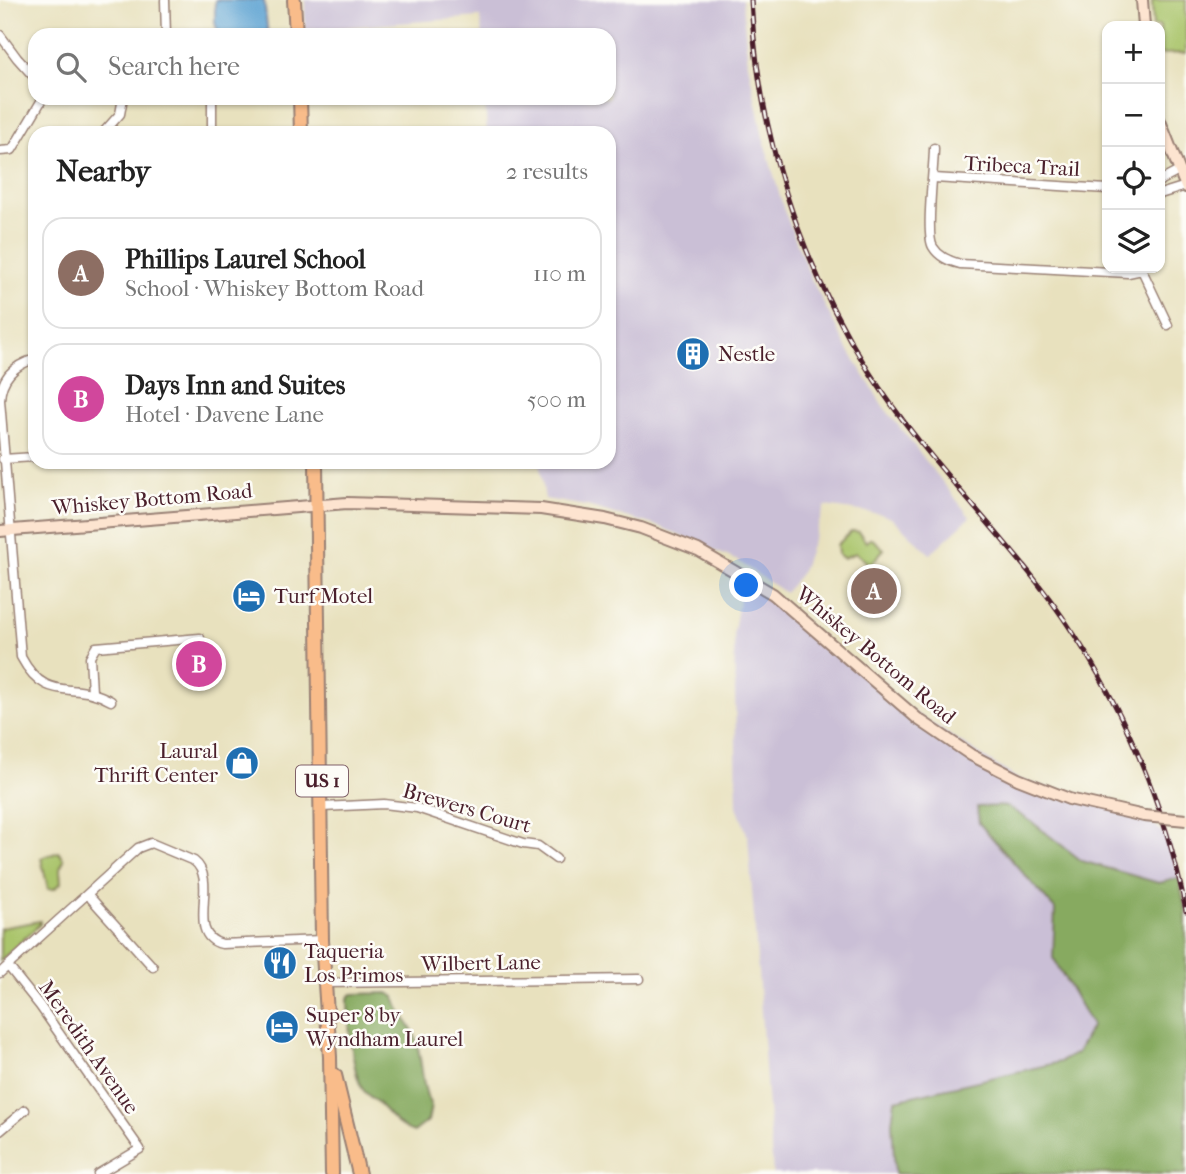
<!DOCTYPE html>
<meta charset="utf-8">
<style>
:root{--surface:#fff;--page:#f6f6f6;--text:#222;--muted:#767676;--line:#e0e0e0;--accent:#0b8043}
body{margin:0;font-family:"IM FELL French Canon",serif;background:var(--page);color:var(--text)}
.controls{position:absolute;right:21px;top:21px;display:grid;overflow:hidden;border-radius:14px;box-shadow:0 2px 5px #0004}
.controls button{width:63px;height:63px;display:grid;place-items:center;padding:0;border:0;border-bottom:2px solid var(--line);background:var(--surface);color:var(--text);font:35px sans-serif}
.you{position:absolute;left:747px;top:586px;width:24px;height:24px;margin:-18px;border:5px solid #fff;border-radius:50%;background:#1a73e8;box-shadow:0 0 0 10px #1a73e833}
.badge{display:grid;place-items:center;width:46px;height:46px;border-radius:50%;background:var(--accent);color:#fff;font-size:23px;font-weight:700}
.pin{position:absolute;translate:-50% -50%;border:4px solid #fff;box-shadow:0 2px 7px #0006}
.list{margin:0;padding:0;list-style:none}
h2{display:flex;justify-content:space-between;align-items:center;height:91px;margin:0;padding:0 28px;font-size:30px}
h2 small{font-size:23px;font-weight:400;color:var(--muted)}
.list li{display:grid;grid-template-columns:46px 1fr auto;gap:21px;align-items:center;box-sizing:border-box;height:112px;margin:0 14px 14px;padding:0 14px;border:2px solid var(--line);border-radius:21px}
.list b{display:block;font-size:26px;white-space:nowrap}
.list p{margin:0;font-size:23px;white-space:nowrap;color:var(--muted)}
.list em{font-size:23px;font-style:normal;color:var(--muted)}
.icon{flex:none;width:38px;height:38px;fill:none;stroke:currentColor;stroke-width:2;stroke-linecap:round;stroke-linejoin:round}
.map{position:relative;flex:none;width:1186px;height:1174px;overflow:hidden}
.search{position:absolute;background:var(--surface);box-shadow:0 2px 5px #0004;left:28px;top:28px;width:588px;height:77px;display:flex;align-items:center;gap:18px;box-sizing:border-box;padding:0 24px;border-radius:21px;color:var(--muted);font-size:26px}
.panel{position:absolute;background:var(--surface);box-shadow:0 2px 5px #0004;left:28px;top:126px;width:588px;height:343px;border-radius:21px}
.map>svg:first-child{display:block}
.industrial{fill:#cabfd6}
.green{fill:#aac56c;stroke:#7a724c;stroke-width:2}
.forest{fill:#87aa60;stroke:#686446;stroke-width:2}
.water{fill:#5ca2d2;stroke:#53607e;stroke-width:2}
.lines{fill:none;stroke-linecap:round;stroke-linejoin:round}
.street-casing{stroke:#998074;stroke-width:11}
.secondary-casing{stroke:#998074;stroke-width:14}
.primary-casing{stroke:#998074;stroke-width:16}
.street{stroke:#fff;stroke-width:8}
.secondary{stroke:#fde4d0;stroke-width:10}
.primary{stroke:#f9bc8a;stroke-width:12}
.rail-casing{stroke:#4a1f2b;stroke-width:5}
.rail{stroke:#fdfcf7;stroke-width:2.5;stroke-dasharray:8;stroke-linecap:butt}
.secondary-bridge-casing{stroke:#998074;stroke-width:14;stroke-linecap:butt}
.secondary-bridge{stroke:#fde4d0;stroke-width:10}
.labels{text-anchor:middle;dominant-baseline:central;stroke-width:5;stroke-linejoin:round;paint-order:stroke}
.shield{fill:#fdfcf7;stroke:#806168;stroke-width:2}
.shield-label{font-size:19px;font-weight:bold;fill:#4a1f2b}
.street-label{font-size:21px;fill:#4a1f2b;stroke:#fdfcf7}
.poi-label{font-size:21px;fill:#4a1f2b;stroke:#fdfcf7;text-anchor:start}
</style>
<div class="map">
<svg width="1186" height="1174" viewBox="0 0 1186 1174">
<rect width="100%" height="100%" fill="#fdfcf7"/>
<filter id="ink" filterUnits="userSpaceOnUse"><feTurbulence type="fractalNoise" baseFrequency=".0143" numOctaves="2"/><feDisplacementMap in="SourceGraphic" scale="14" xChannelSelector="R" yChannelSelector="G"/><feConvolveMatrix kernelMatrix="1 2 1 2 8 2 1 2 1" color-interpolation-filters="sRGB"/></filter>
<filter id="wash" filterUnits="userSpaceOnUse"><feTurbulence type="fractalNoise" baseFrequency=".00686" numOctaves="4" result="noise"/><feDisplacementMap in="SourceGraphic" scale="28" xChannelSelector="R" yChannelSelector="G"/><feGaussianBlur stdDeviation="1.57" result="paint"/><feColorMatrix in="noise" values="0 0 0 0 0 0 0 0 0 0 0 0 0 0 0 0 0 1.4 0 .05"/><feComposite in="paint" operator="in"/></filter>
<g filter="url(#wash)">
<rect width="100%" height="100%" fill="#e8e1be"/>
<g class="industrial">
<path d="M305 0H742L748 63 763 138 784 210 811 279 846 346 883 406 970 517 930 554 893 519 881 514 825 506 802 571 785 593 738 561 661 527 587 506 545 499 539 462H609V133H487L485 98H609V35H482L480 17 305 30Z"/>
<path d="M743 575 895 700 1018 779 1144 816 1167 836 1179 878 1159 883 1082 861 1032 822 1006 806 977 807 979 823 1055 909 1053 958 1092 1024 1077 1053 1060 1062 892 1122 895 1174H773L748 837 737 806 734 632Z"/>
</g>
<g class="green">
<path d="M1152 0H1186V53L1160 54V26H1153Z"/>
<path d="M852 531 859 532 866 542 871 538 884 549 870 565 856 553 843 558 838 554 837 545Z"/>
<path d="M59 852 64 860 60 869 61 883 54 889H48L41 858Z"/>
<path d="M40 921V924L0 961V928Z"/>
</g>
<g class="forest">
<path d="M1006 806 1032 822 1082 861 1159 883 1179 878 1186 912V1174H895L892 1122 895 1100 1060 1062 1077 1053 1092 1025 1053 958 1055 909 979 823 977 807Z"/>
<path d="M388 993 395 997C398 1013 410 1022 415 1036 423 1059 420 1084 431 1106L428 1121 414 1132C396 1126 393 1118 380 1105 374 1098 365 1096 361 1086 352 1068 348 1019 348 998L352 994Z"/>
</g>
<path class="water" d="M215 0H264L268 35H219L215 23Z"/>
</g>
<g filter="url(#ink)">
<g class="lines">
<g class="street-casing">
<g id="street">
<path d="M165 0 166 35"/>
<path d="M0 35 17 58 35 78"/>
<path d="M103 133 120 114 123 98"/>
<path d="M212 133V98"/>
<path d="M934 148C934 168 925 235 933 247 939 257 949 261 960 264L1128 273 1142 270"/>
<path d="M0 151 12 150 43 98"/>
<path d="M934 178 1107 189"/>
<path d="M1160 181 1179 171"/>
<path d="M1160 194 1186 186"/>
<path d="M1141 268 1168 325"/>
<path d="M35 359C14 365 1 378 0 400L21 657C47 706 74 679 111 701"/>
<path d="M3 459 35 457"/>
<path d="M92 692 90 657 96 647 200 638"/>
<path d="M322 807 384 804 417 808 523 844 538 846 556 859"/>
<path d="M88 895 153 967"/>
<path d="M8 966 40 1006 140 1149 98 1174"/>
<path d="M0 973 138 848 151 843 194 861C220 881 184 935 222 944L322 940"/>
<path d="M324 983 639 979"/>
<path d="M0 1131 25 1110"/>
</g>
</g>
<g class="secondary-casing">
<g id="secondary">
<path d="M1142 0 1144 26"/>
<path d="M1160 121 1186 187"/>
<path d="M0 531 347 503 541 509 605 519 641 528 698 550 773 594 918 719 971 755 1018 779 1069 799 1144 816"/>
</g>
</g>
<g class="primary-casing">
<g id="primary">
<path d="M294 0 296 35"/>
<path d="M300 98 301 133"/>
<path d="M316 462 322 940 330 1057 332 1174"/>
<path d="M335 1075 359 1174"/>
</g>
</g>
<use href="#street" class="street"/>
<use href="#secondary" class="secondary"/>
<use href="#primary" class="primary"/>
<g class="rail-casing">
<path id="rail" d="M751 0C758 131 798 259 868 370 916 446 980 510 1036 581 1111 677 1163 792 1186 911"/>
</g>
<use href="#rail" class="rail"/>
<g class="secondary-bridge-casing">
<path id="secondary-bridge" d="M1144 816 1186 820"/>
</g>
<use href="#secondary-bridge" class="secondary-bridge"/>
</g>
</g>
<defs>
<g id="building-disc" transform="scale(1.75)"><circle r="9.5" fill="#1f6fb2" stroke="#fdfcf7"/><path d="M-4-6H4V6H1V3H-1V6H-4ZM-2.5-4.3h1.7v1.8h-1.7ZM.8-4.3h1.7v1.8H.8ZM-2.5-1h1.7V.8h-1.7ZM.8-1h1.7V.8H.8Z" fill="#fff"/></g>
<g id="hotel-disc" transform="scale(1.75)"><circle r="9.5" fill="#1f6fb2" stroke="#fdfcf7"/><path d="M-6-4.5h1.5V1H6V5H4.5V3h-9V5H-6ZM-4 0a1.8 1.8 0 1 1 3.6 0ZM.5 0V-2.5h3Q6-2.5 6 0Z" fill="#fff"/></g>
<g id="shop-disc" transform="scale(1.75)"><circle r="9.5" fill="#1f6fb2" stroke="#fdfcf7"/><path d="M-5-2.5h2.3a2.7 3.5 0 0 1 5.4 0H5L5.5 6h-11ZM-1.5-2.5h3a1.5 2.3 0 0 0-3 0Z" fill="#fff"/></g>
<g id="restaurant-disc" transform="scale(1.75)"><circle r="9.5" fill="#1f6fb2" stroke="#fdfcf7"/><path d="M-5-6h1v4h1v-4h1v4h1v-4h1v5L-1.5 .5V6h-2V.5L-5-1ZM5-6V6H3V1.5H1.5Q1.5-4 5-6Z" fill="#fff"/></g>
</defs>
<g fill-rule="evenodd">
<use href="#building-disc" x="693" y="354"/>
<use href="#hotel-disc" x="249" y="596"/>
<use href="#shop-disc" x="242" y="763"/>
<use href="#restaurant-disc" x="280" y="963"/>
<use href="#hotel-disc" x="282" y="1027"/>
</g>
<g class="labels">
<rect class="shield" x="296" y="765.5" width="52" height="31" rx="5"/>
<g class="shield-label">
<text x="322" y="781">US 1</text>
</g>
<g class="street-label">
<text transform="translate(1022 166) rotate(3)">Tribeca Trail</text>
<text transform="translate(152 499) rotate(-5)">Whiskey Bottom Road</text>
<text transform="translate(876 655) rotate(40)">Whiskey Bottom Road</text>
<text transform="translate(467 808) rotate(16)">Brewers Court</text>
<text transform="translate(481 963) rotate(-1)">Wilbert Lane</text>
<text transform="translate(89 1047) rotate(55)">Meredith Avenue</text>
</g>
<g class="poi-label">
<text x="718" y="354">Nestle</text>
<text x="274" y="596">Turf Motel</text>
<text x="218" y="751" text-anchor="end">Laural<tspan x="218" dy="24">Thrift Center</tspan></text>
<text x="304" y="951">Taqueria<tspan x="304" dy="24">Los Primos</tspan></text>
<text x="306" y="1015">Super 8 by<tspan x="306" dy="24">Wyndham Laurel</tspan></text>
</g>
</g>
</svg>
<div class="controls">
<button>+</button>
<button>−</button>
<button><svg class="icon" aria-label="locate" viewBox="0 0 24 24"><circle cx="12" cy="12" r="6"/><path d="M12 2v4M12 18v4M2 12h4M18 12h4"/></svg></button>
<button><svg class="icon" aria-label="layers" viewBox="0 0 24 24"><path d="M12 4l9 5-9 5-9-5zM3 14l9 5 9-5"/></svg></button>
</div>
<div class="you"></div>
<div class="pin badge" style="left:874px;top:591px;background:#8d6e63">A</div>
<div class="pin badge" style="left:199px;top:664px;background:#d1479c">B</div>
<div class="search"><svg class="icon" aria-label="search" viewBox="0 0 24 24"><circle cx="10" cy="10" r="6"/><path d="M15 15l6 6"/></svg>Search here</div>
<section class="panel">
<h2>Nearby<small>2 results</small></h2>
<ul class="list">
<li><span class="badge" style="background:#8d6e63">A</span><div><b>Phillips Laurel School</b><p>School · Whiskey Bottom Road</p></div><em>110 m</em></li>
<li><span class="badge" style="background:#d1479c">B</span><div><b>Days Inn and Suites</b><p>Hotel · Davene Lane</p></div><em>500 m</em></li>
</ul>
</section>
</div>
